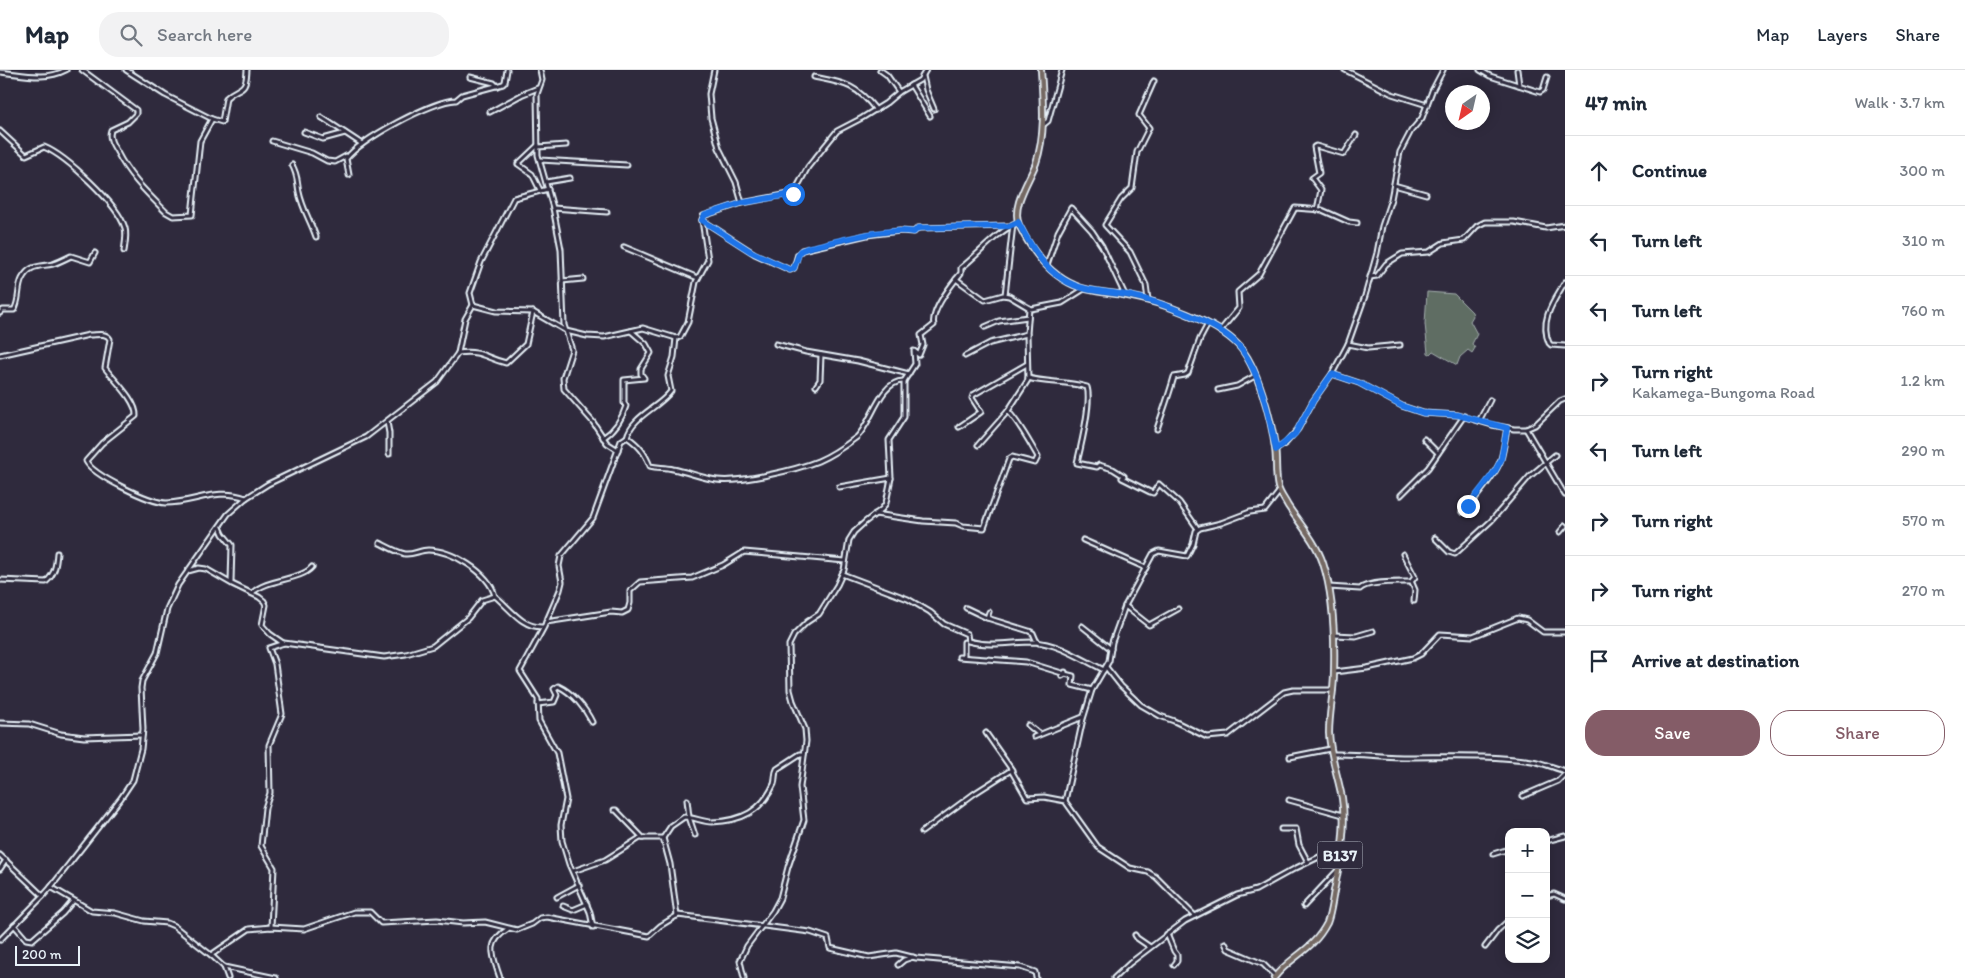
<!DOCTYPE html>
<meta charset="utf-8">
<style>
:root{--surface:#fff;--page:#f2f2f3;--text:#1f2937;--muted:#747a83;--line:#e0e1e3;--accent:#845c67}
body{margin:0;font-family:Itim,sans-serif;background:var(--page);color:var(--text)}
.controls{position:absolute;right:15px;bottom:15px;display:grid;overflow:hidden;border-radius:10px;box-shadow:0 2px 12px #0003}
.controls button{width:45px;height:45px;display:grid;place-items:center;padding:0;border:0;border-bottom:1px solid var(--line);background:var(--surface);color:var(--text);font:25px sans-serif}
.compass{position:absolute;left:1445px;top:15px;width:45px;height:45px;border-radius:50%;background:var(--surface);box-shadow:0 2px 12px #0003;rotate:214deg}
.scale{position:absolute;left:15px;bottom:12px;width:65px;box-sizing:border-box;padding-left:5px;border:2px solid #e8f1f8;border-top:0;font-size:14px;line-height:18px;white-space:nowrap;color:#e8f1f8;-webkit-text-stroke:4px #2f2a3d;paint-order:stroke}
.stop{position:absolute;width:15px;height:15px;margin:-11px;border:4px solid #1a73e8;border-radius:50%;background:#fff}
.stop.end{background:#1a73e8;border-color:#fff;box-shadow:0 1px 5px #0008}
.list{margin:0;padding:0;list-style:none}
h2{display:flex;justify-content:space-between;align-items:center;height:65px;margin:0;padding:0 20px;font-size:21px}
h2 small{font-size:16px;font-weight:400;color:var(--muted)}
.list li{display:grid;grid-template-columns:32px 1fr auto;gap:15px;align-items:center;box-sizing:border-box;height:70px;padding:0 20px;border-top:1px solid var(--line)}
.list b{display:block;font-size:19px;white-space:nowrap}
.list p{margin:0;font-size:16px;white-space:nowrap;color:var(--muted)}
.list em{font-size:16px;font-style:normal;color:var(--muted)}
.actions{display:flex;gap:10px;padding:15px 20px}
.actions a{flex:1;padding:11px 0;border:1px solid var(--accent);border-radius:20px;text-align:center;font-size:18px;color:var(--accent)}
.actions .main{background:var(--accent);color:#fff}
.icon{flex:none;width:28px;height:28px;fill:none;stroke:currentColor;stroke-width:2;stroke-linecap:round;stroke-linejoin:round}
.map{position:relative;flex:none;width:1565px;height:908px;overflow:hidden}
header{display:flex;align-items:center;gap:30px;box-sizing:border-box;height:70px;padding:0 25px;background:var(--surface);border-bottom:1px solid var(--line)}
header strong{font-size:24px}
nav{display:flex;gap:28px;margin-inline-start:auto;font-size:18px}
.search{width:350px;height:45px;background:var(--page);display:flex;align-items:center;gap:12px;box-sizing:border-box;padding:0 18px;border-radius:20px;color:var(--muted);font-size:19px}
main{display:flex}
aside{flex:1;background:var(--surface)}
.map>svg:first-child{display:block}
.green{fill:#5f6d63;stroke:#a4afae}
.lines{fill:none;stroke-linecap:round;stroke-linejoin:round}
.minor-casing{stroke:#e8f1f8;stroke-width:7}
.major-casing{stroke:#e8f1f8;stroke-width:8}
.minor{stroke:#2f2a3d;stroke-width:3}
.major{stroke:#756964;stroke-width:4.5}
.route{stroke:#1a73e8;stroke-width:6}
.labels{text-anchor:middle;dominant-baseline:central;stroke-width:5;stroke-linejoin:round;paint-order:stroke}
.shield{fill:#2f2a3d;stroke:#b0b5c0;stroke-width:1}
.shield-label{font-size:16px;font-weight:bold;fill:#e8f1f8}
</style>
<header>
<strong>Map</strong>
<div class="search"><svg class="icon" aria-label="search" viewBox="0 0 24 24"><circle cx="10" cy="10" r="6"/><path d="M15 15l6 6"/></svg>Search here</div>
<nav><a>Map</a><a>Layers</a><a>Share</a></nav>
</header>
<main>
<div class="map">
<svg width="1565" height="908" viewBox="0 0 1565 908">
<rect width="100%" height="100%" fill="#2f2a3d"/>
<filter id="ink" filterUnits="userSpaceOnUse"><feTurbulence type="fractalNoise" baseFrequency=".02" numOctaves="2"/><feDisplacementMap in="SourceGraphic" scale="10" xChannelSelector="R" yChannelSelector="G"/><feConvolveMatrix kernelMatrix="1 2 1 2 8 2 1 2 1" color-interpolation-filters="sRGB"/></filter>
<g filter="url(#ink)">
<path class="green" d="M1427 222 1454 224 1472 242 1473 246 1470 251 1477 264 1472 274 1475 278 1472 283 1468 280 1460 287 1457 295 1433 281 1430 284 1428 283 1425 254Z"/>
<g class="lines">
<g class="minor-casing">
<g id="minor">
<path d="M82 0 136 40V44L128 52 111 60C108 68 113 75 117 82 129 106 147 123 166 142L173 146 192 145 200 71 212 49 165 25 126 0"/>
<path d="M540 0 542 10 537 24 538 85 553 138 561 179 564 255 572 280 563 308 564 319 593 352 607 373 618 380"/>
<path d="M714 0 709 24 711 48 719 78 736 112 742 133"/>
<path d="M880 0 887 5 899 22"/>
<path d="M1345 0 1392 24 1427 35"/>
<path d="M1480 0 1490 6 1540 22 1543 20 1547 7"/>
<path d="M1517 0 1519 15"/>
<path d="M0 2C22 4 45 11 66 0"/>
<path d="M923 6 926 20 934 39"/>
<path d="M470 7 494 13 497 16"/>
<path d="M814 7C844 13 856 14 876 40"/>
<path d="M911 15 930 46"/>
<path d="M490 42 523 24 538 18"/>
<path d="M321 47 362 74"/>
<path d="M212 49 222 52 226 28C239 15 246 24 247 0"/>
<path d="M1043 55 1048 51 1062 0"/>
<path d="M0 61 26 85 44 77C66 86 118 134 125 158 127 165 125 174 124 181"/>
<path d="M304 62 323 69 345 63"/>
<path d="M272 71 312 83 327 91 335 92 346 86"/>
<path d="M538 75 518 94 532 104 540 120"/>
<path d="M538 77 566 75"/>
<path d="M540 90 627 95"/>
<path d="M292 95C298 105 297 112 299 122 302 138 311 152 316 167"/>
<path d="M349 105 346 89C359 70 434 30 456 30L462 25 503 14 505 12 507 0"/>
<path d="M546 112 570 108"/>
<path d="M1394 115 1426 124"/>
<path d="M553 138 607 142"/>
<path d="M1317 140 1321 120 1312 108 1319 103 1314 77 1316 76 1344 84 1356 65"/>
<path d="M702 150 755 184 790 200 794 198 798 184 802 180 867 165 900 161 914 162 918 158 1009 156"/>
<path d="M624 177 698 208"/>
<path d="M1047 195 1058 162 1071 138 1092 161 1102 176 1125 225"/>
<path d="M1370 207 1377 206 1386 194 1402 184 1429 182 1443 173 1464 170 1477 156 1485 152H1514L1546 158 1565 155"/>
<path d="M956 209 985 230 1003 225 1009 226 1031 239 1062 233 1084 219"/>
<path d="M562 211 583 209"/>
<path d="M1565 212C1554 231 1539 250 1549 273L1551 275 1565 276"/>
<path d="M1005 225 1013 154"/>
<path d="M1148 230 1146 215 1130 182 1105 155 1121 129 1132 118 1137 82 1149 58 1139 45 1154 11"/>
<path d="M473 235 470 223 481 192 514 128 548 119"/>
<path d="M0 243 3 240H14C20 231 17 219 22 209 30 194 39 197 53 194 59 192 65 189 71 186L90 192 95 183"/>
<path d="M985 257 999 251 1028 247"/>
<path d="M1220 261 1239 238 1238 222 1259 204 1295 138 1322 140 1349 152 1357 153"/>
<path d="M776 274 806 282 858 291 909 304"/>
<path d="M1348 274 1368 278 1400 275"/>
<path d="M458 283C482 280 485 288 506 293L526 274 533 242"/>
<path d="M0 285 89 265C97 265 106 262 110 269L105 298C114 310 137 331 136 346L102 373 86 391C93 406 150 432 166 433 194 433 217 417 246 428"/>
<path d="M965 286 990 273 1027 264"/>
<path d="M1332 304 1359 313 1402 336 1423 343 1458 345 1492 355 1514 359H1526L1535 355 1560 331 1565 329"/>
<path d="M1028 308C1047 313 1068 311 1087 317 1092 332 1081 376 1077 393L1097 397 1099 395 1113 399 1124 406 1122 408 1150 422 1153 423 1159 414 1179 432 1198 459"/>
<path d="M816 316 820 310 821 285"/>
<path d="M1218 320 1237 316 1255 306"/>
<path d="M1479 351 1490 330"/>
<path d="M387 352 389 363V384"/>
<path d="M959 357 981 342 972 328 973 325 1027 294"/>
<path d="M1157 359C1163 341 1169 325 1174 307L1185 305 1188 303 1200 269 1208 254"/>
<path d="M1526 359 1565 425"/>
<path d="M627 367C632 346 660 337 671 321L668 306 674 287 676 268 680 267 688 252 696 212 708 190 702 150 703 146 742 133 794 123 808 97 837 61 862 48 886 33 899 22 920 10 926 0"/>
<path d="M603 368C615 360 622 349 626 336L624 333V310L644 308 641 304V299L651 283 646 274 631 261"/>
<path d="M1424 369 1438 383"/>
<path d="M978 375 1008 341 1028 310 1027 264 1029 238"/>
<path d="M1276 380 1286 373 1298 359 1313 331 1332 304 1348 274 1365 226 1377 183 1382 156 1391 129 1400 82 1411 61 1422 48 1432 21 1443 0"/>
<path d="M839 417 891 408"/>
<path d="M1401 425 1428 398 1464 346"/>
<path d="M1462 442C1473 432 1497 403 1501 389 1504 379 1505 368 1507 358"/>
<path d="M875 444 923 451 956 453 963 456 984 458 1009 389 1012 387 1035 393 1038 387C1029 371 1020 354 1008 341"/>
<path d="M220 457 223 464 232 475 231 512"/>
<path d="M1560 462 1565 456"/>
<path d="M1435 468 1449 482 1455 484 1491 451 1530 406 1555 385"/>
<path d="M1083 470 1146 498"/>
<path d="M380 473C388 477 397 482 405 484 413 485 420 480 428 480 451 480 489 502 495 526"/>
<path d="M188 501 199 498 206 499 232 514 259 527 264 531 266 535 262 555 270 564 283 573"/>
<path d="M842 504 908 529 930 542 944 554 967 564 968 571C990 577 1012 572 1034 572 1058 573 1083 590 1104 600"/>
<path d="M0 510 46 512C55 504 56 495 57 483"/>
<path d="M1412 513 1415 520 1414 531"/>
<path d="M1329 517 1360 519C1367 511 1400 512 1411 512L1415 507 1403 484"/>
<path d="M252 523C268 508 300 511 312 497"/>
<path d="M1125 536 1149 555 1178 539"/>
<path d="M966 538 987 548 1029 561 1033 563 1036 570 1039 573"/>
<path d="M987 548 989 542"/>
<path d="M546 552 611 542 622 543 628 540 630 533V521L640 512 692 508 723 495 744 482 845 491"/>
<path d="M1082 556 1111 579"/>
<path d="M1334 565 1356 566 1373 561"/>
<path d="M959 587 1026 592 1065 604V602"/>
<path d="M964 587V572"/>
<path d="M1106 597 1121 616 1141 635 1160 646 1174 651 1207 667 1228 665 1284 622 1293 620H1333"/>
<path d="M1334 602 1367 598 1413 588 1421 584 1440 564 1473 566 1518 548 1527 550 1543 562H1565"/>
<path d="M1062 606 1065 604 1073 606 1072 615 1092 620"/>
<path d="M538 634 554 632 557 625 554 619 558 616C573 623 585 638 592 652"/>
<path d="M0 653 29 654 61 664 84 667 142 665"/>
<path d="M1028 655 1039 664"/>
<path d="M986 663 1012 700"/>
<path d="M1034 667 1083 647"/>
<path d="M1332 684C1357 683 1383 687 1409 687 1449 687 1491 685 1532 691 1544 693 1554 698 1565 701"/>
<path d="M1290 687 1330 679"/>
<path d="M1523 726 1558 711 1565 704"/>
<path d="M687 730 689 747 695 765"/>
<path d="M1289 730 1343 745"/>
<path d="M1065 731 1083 649 1092 620 1109 591 1112 572 1125 536 1153 484 1159 481 1187 486 1193 474 1196 461 1200 458 1221 453 1250 442 1265 440 1279 422"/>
<path d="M614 740H616L643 768"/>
<path d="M1281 759H1296L1299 775 1308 792"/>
<path d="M922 762 975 723 1011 700 1027 728 1044 727 1065 731 1098 777 1130 798 1148 802 1156 807 1195 846"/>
<path d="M663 768 671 756 684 747C694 747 702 752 712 752 742 751 762 741 774 714 776 708 774 704 777 699L800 684H804"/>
<path d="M1546 771 1565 766"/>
<path d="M1493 784 1509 779"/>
<path d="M0 785 43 826 0 870"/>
<path d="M0 799 6 790"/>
<path d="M573 801 605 790 640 768H663L670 794 677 846"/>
<path d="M51 817 121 728 133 710 141 679 143 659 141 618 142 611 157 583 167 539 178 515 228 444 246 428 268 414 366 367 437 312 458 283 465 249 473 235 496 241 533 242 566 261 587 266 604 267 643 258 676 268"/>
<path d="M43 826 51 817 92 841 115 843 144 851 167 853 174 856 211 885 249 859 271 857 304 859 354 842H370L381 853 437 850 463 853 485 852 517 860 532 854 540 848 547 847 649 866 660 856 678 845 810 862 828 868 830 878 869 887 896 883 916 888 1020 897 1035 902 1036 908"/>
<path d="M1546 826 1554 824 1565 829"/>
<path d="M557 827 579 815"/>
<path d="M563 836 573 840 587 834"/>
<path d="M1304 836 1338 800"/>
<path d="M14 855 26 869 32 870 63 843 73 831"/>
<path d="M271 857 274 798 261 776 265 738 270 723 269 675 282 644 275 594 269 578 284 573 384 587 406 584 433 576 468 548 482 530 495 526C510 538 522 558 543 557"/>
<path d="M593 857 590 842 569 794 562 771 561 755 566 729 557 683 539 651 538 629 520 601 544 557 560 520 562 512 559 496 561 486 593 448 621 371 627 367C639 375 645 383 650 396 658 398 665 397 673 399 688 402 702 408 717 410 740 413 796 400 818 391 832 385 845 376 857 367 872 353 880 310 904 311"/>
<path d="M1167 864 1174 881 1177 885V891L1174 895"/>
<path d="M1135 865 1137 868 1150 877"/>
<path d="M1225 873 1228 879 1263 894 1275 906"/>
<path d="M1485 877 1498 860 1509 850"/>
<path d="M211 885 224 897 228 908"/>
<path d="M898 895 904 890 913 887"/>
<path d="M224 897 276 908"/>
<path d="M500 908C493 886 485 873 508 859"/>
<path d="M744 908 740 891 747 876 773 841 780 828 788 797 804 750 800 717 806 671 805 659 793 631 790 620 789 575 794 565 807 552 819 544 837 515 844 500 849 470 854 462 865 452 882 439 886 433 891 408 889 370 904 347V311L915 294 914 281 919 285 923 275 921 265 934 255C930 241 952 214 961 203V198C980 183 996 163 1018 152"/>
<path d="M1114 908 1130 893 1185 851 1237 825 1256 820 1294 799 1342 776"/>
</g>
</g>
<g class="major-casing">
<path id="major" d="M1041 0C1043 32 1046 63 1036 93 1029 111 1011 136 1019 155 1031 180 1049 204 1074 215 1090 223 1111 222 1128 226 1161 232 1215 251 1238 275 1257 294 1272 351 1275 378 1277 391 1275 404 1278 417 1280 424 1285 430 1288 436 1300 454 1316 472 1323 493 1334 527 1335 566 1334 602 1334 623 1329 642 1329 663 1330 685 1338 706 1342 728 1347 759 1340 790 1334 821 1332 831 1331 843 1327 853 1312 882 1290 886 1274 908"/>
</g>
<use href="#minor" class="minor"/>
<use href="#major" class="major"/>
</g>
</g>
<g class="lines" filter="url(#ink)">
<path class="route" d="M793 124 742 133 705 145 702 150 750 181 790 200 794 198 800 181 810 177C841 171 882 157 914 162L918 158 1009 156 1018 152C1030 174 1042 197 1064 210 1083 222 1106 221 1127 225 1158 231 1224 254 1242 280 1262 307 1269 347 1276 380L1295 364 1313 331 1332 304 1359 313 1402 336 1423 343 1458 345 1507 358 1501 390 1495 401 1468 436"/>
</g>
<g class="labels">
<rect class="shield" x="1317.5" y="771.5" width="45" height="27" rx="4"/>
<g class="shield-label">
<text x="1340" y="785">B137</text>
</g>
</g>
</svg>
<div class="controls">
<button>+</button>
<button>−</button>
<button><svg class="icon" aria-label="layers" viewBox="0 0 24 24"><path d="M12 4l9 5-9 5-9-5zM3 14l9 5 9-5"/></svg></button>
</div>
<svg class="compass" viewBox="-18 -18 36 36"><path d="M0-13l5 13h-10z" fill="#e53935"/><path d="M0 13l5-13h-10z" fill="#747a83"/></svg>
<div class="scale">200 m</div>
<div class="stop" style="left:793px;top:124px"></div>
<div class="stop end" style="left:1468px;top:436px"></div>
</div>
<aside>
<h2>47 min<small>Walk · 3.7 km</small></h2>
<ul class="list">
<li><svg class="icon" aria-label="ahead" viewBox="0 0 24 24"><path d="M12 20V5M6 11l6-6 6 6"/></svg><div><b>Continue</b></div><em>300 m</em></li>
<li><svg class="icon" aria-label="left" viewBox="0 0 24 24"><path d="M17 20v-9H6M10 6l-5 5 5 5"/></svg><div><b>Turn left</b></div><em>310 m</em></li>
<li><svg class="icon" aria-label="left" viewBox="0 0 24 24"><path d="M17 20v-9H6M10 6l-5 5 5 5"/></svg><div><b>Turn left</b></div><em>760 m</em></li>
<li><svg class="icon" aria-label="right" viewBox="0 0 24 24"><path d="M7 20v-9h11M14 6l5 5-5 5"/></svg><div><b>Turn right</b><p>Kakamega-Bungoma Road</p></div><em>1.2 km</em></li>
<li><svg class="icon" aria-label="left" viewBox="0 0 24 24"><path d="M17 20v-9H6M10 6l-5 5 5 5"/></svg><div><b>Turn left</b></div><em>290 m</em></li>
<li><svg class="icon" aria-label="right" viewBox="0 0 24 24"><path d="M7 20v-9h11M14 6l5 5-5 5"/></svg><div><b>Turn right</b></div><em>570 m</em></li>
<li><svg class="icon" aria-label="right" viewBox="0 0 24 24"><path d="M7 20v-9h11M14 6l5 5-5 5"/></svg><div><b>Turn right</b></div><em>270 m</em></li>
<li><svg class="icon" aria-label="arrive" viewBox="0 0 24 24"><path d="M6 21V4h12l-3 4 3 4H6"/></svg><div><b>Arrive at destination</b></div></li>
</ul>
<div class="actions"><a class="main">Save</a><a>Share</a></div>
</aside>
</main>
